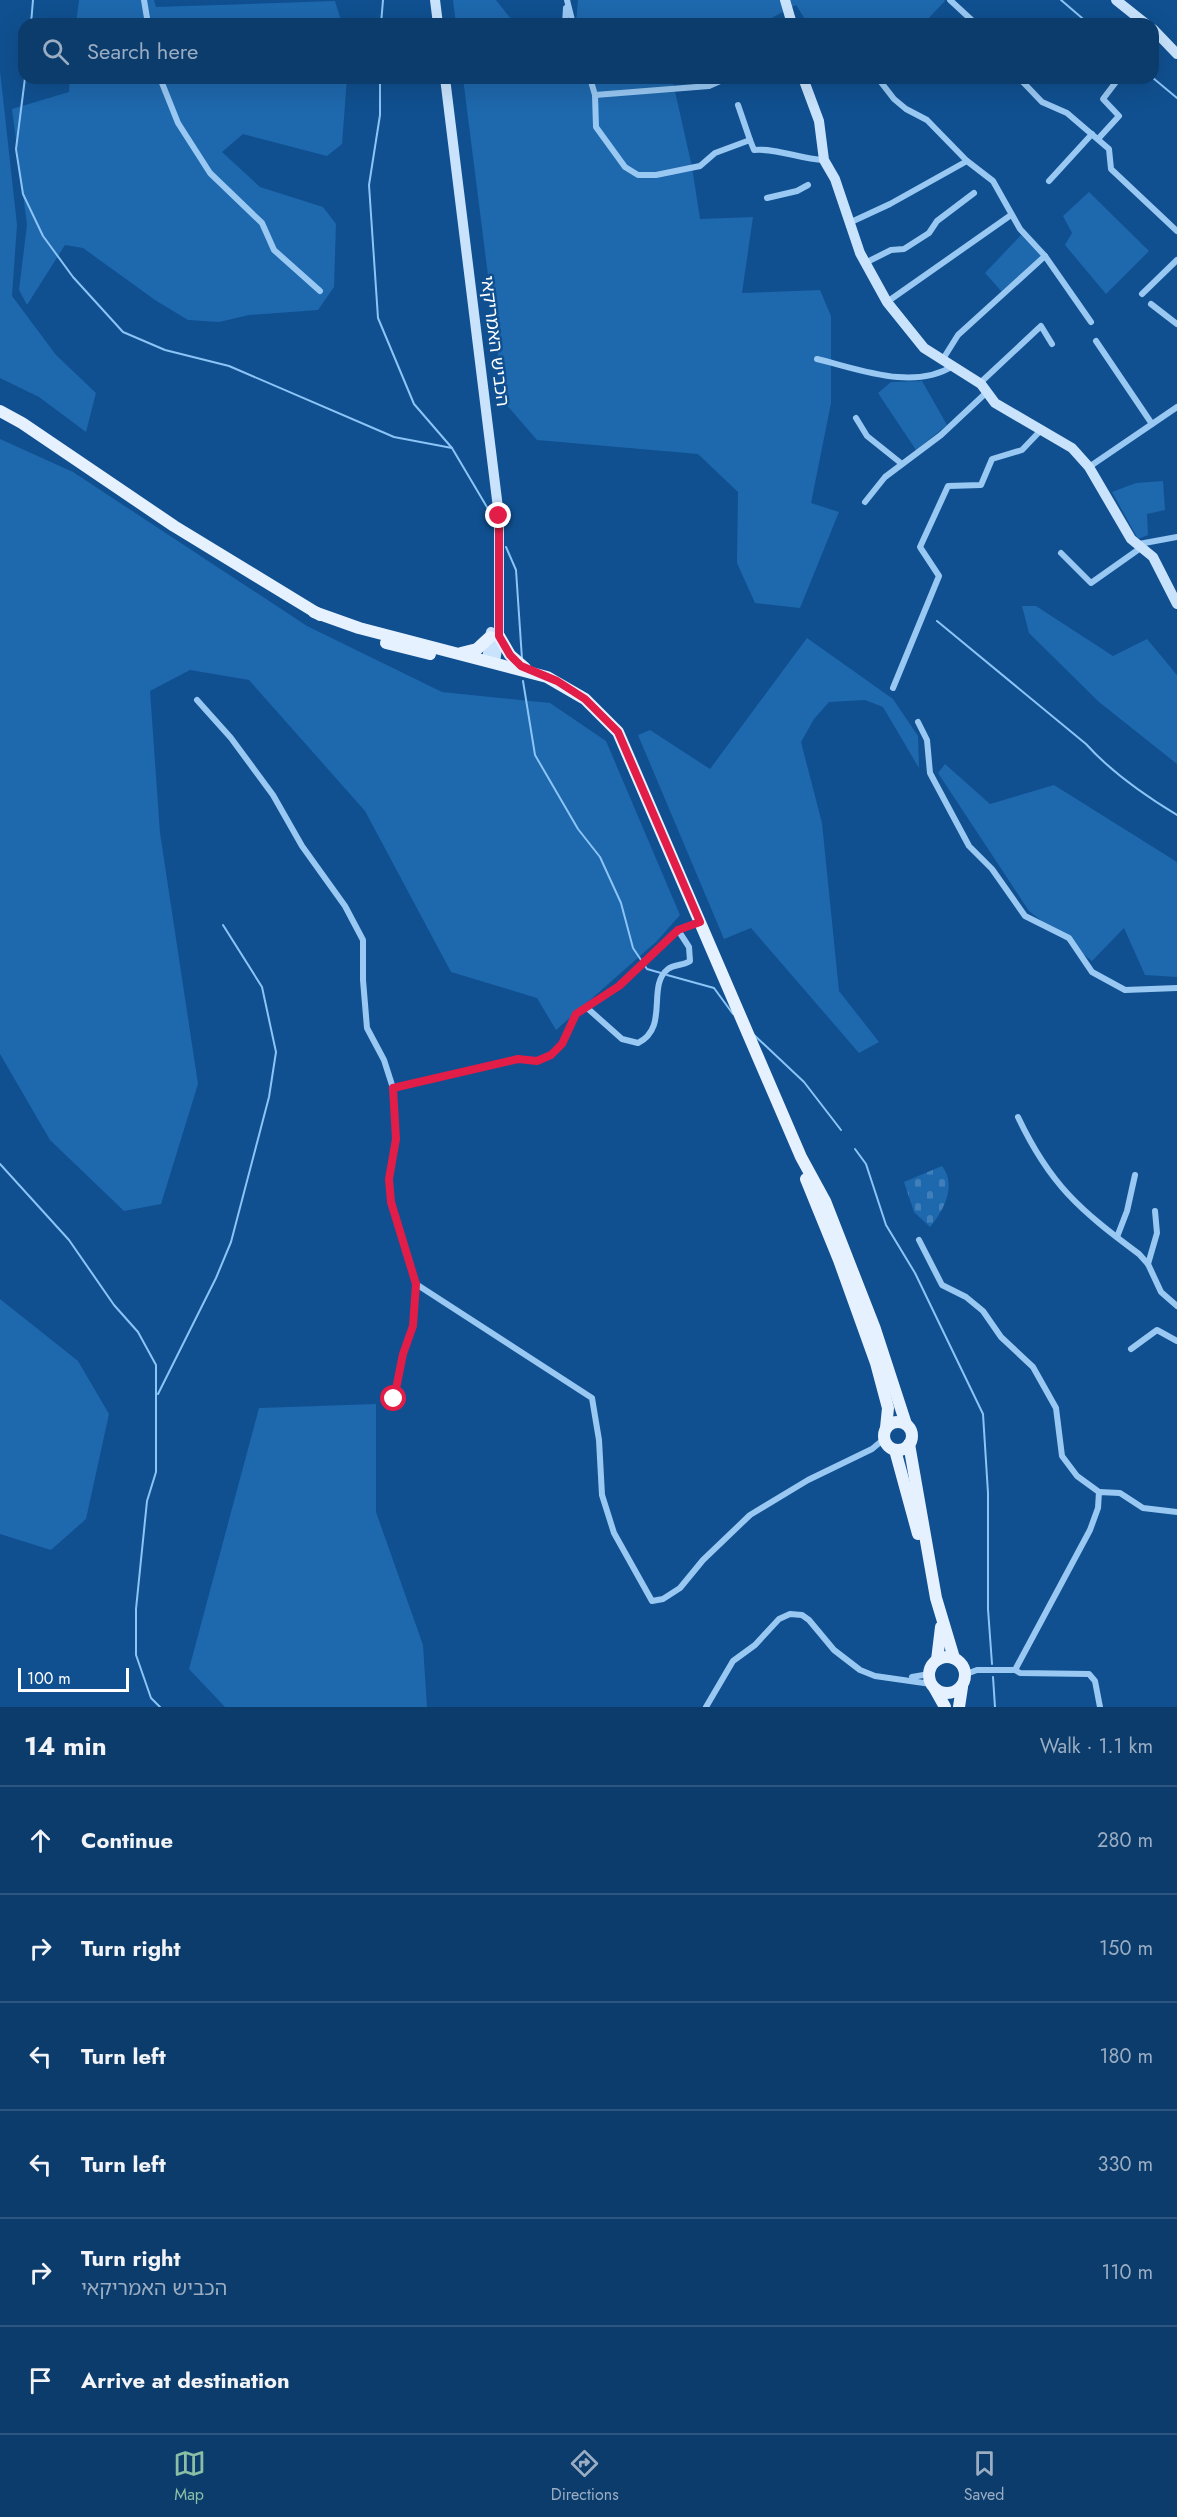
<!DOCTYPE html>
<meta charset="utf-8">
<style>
:root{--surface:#0c3c6c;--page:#1a4774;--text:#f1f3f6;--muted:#9aadc2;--line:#2c567f;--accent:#8abfa5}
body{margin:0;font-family:Jost,"Noto Sans Hebrew",sans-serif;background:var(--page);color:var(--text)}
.scale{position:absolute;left:18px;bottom:15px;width:111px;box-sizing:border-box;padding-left:6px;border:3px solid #fff;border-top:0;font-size:16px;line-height:21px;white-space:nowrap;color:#fff;-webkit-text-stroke:4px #105090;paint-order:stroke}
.stop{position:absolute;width:18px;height:18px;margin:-14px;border:4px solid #e11d48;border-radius:50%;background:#fff}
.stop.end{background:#e11d48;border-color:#fff;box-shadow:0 2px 6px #0008}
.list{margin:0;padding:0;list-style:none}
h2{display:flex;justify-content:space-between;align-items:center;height:78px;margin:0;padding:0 24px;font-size:26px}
h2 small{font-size:20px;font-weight:400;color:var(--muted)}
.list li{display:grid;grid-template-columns:39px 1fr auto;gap:18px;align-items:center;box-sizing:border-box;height:108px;padding:0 24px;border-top:2px solid var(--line)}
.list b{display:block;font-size:22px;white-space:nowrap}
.list p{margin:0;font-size:20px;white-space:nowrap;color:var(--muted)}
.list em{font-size:20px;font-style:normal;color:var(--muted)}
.icon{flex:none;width:33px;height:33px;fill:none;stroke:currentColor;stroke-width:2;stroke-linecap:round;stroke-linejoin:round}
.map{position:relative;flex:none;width:1177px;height:1707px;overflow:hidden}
.search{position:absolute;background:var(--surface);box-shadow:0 6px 24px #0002;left:18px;right:18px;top:18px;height:66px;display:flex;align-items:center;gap:15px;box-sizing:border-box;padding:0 21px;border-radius:18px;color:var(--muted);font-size:22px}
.sheet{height:726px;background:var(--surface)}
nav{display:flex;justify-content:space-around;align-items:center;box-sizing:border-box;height:84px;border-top:2px solid var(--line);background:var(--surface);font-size:16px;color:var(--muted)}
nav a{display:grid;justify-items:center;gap:3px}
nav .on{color:var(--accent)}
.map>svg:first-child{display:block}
.green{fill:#1e68ad}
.cemetery{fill:url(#cemetery-stones)}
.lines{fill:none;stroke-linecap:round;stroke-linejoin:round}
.stream{stroke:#8bc4f7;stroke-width:2}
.street{stroke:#99c8f3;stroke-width:6}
.secondary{stroke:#c9e3fd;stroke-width:10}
.primary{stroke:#e5f1ff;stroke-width:12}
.route{stroke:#e11d48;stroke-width:8}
.labels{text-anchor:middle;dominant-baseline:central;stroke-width:5;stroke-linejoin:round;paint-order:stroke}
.street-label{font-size:18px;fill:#fff;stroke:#105090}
</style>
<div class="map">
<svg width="1177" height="1707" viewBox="0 0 1177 1707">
<defs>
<pattern id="cemetery-stones" width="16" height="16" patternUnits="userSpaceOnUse" patternTransform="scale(1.5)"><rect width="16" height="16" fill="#1e68ad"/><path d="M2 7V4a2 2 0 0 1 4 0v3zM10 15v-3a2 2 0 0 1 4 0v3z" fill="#407fb9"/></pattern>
</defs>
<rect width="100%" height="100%" fill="#105090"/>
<g class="green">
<path d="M79 0H154L156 7 335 1 342 24H76Z"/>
<path d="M453 0H496L515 24H456Z"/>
<path d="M578 0H944L945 1 923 24H808L796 5 760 24H576Z"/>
<path d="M0 71 17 225 12 296 56 355 96 393 86 432 39 397 0 378Z"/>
<path d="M70 78H347L342 144 327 156 243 134 222 152 260 187 323 207 336 224 334 287 318 310 249 315 219 322 188 320 155 300 83 248 65 245 27 305 19 290 27 225 12 109 69 92Z"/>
<path d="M463 78H672L692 167 700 219 753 217 742 293 820 290 831 316V403L811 503 839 512 800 608 755 603 737 563 738 492 698 454 537 440 504 402Z"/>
<path d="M1089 192 1149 251 1106 294 1065 245 1072 233 1063 216Z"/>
<path d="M1021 235 1041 256 1002 292 985 273Z"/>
<path d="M922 381 947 425 916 450 878 393 891 382Z"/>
<path d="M0 439 73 472 307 626 442 692 550 703 606 741 680 915 657 941 556 1030 537 998 451 972 365 811 249 680 190 670 150 691 160 833 198 1084 161 1204 124 1211 50 1140 0 1054Z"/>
<path d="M1163 481 1165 510 1147 514 1148 535 1138 539 1112 492 1136 483Z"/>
<path d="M1022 606H1036L1113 656 1147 639 1177 675V764L1099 702 1029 633Z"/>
<path d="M807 638 893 699 918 736 919 768 883 707 865 700 829 702 814 719 801 742 822 823 839 991 879 1042 859 1053 751 928 724 939 638 735 650 730 710 769Z"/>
<path d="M945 764 990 804 1054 785 1177 862V977L1145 975 1124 928 1092 961 1029 911 938 773Z"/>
<path d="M0 1299 78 1361 109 1414 86 1519 51 1550 0 1534Z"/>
<path d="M376 1404V1512L423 1645 427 1707H225L189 1669 259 1408Z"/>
</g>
<path class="cemetery" d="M942 1166C957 1185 944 1210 930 1227L914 1212 904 1182Z"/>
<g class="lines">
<g class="stream">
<path d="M1061 0 1089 24"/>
<path d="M31 24 33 0"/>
<path d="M381 24 383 0"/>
<path d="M25 78 16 149 23 194 43 236 73 277 123 332 165 350 229 366 394 437 452 448"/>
<path d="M380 78V115L369 185 378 318 414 404 452 448 494 519"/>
<path d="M1153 78 1177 98"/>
<path d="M506 547 516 570 522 659"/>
<path d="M937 621 1086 744C1112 773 1144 795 1177 815"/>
<path d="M523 681 535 755 578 829 600 857 621 903 633 948 647 969 661 973"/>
<path d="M667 975 714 988 733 1014"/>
<path d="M753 1034 804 1082 841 1130"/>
<path d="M855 1149 866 1164 886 1225 915 1273 983 1414 988 1493V1609L992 1664"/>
<path d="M0 1164 69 1240 114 1305 138 1332 156 1365V1472L147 1501 136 1609V1655L151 1698 160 1707"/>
<path d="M158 1394 216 1278 231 1242 269 1097 276 1052 262 987 223 925"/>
<path d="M993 1677 995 1707"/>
</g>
<g class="street">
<path d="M144 0 148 24"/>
<path d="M567 0 573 24"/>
<path d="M950 0 976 24"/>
<path d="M565 24 566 8"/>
<path d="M160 78 178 123 210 173 262 223 274 250 320 291"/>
<path d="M590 78 595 95 596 127 625 167 638 175H656L700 166 715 153 750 140 754 150C778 148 799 159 824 160"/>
<path d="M1019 78 1042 102 1067 113 1109 149 1111 169 1177 231"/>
<path d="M880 81 894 99 906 109 927 120 967 161"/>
<path d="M595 95 709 86 727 78"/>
<path d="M738 105 750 140"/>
<path d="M1098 139 1119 116 1103 99 1119 78"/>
<path d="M1049 181 1092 134"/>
<path d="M767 198 797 191 808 185"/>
<path d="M849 223 890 204 967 161 993 181 1020 229 1045 256"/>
<path d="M865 263 891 250 904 249 929 233 937 221 974 193"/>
<path d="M1142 294 1177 260"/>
<path d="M887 302 1011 215"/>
<path d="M1151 304 1177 324"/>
<path d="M1096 341 1152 424"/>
<path d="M817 359C859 369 913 391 953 366"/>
<path d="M943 359 958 335 1045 256 1091 322"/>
<path d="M980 383 1041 326 1052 344"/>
<path d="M856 418 867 436 902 464"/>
<path d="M1089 467 1177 407"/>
<path d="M865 502 885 477 941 435 988 391"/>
<path d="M1139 544 1177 537"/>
<path d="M1061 553 1091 583 1142 547"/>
<path d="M893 688 939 576 920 547 948 486 981 485 992 459 1022 450 1042 429"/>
<path d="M197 700 231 738 273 795 302 846 345 906 363 940V980L367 1028 384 1060 393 1088 396 1139 389 1179 391 1202 416 1284 592 1398 599 1440 602 1495 614 1533 652 1601 663 1599 680 1588 703 1560 750 1515 808 1480 872 1449 884 1439"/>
<path d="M918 722 927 740 930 773 969 846 992 869 1025 916 1069 938 1092 972 1125 990 1177 988"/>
<path d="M586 1007 622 1039 638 1043C670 1027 646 986 668 969 674 964 683 966 690 961L689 947 678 930"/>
<path d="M393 1088 518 1059 537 1061 551 1055 562 1044 576 1014 619 986 678 930 699 922"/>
<path d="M1018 1117C1050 1185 1080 1210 1139 1254L1148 1264 1161 1292 1177 1306"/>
<path d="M1117 1237 1127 1211 1135 1175"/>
<path d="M919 1240 942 1285 966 1297 983 1311 1001 1337 1033 1367 1056 1408 1062 1456 1077 1476 1099 1492"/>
<path d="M1148 1264 1157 1233 1155 1211"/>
<path d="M1131 1349 1157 1330 1177 1341"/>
<path d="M394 1399 403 1354 413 1326 416 1284"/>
<path d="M1015 1670 1020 1673 1089 1674 1095 1681 1100 1707"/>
<path d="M966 1674 977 1670H1015L1090 1530 1098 1508 1099 1492 1120 1493 1143 1508 1177 1512"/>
<path d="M912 1677 929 1674"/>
<path d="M706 1707 733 1661 755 1645 779 1619 790 1614 802 1615 809 1620 834 1650 860 1670 875 1676 931 1684"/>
</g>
<g class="secondary">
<path d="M435 0 438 24"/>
<path d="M785 0 792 24"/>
<path d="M1116 0 1146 24"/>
<path d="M1153 29 1177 54"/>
<path d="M445 78 499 516V636L495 662"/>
<path d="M803 78 819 121 824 160 835 179 860 253 887 302 924 348 981 384 995 403 1072 448 1089 467 1131 539 1153 557 1177 604"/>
<path d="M487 660 491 632"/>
</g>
<g class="primary">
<path d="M0 411 22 423 174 526 320 615"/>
<path d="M314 612 359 628 547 677 585 699 618 732 801 1157 825 1201 875 1329 906 1424"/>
<path d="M499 636 510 655 525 668"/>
<path d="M386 643 430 654"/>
<path d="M461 653 477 649 490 637"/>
<path d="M806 1179 839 1260 876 1363 888 1408 886 1428"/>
<circle cx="898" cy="1436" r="14"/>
<path d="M909 1444 936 1598 954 1658"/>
<path d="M895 1450 918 1534"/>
<circle cx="947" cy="1675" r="18"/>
<path d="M937 1660 941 1627"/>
<path d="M935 1689 945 1707"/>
<path d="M959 1707 962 1687"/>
</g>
</g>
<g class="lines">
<path class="route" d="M394 1399 403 1354 413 1326 416 1284 391 1202 389 1179 396 1139 393 1088 518 1059 537 1061 551 1055 562 1044 576 1014 619 986 678 930 700 922 618 732 585 699 557 681 521 666 510 655 499 636V516"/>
</g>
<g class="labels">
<g class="street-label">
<text transform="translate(495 341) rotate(83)">הכביש האמריקאי</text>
</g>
</g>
</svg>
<div class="scale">100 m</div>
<div class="stop" style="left:394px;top:1399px"></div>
<div class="stop end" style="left:499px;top:516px"></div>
<div class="search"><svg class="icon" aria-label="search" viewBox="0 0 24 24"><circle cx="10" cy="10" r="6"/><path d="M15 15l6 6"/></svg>Search here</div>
</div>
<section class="sheet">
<h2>14 min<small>Walk · 1.1 km</small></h2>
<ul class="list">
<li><svg class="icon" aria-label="ahead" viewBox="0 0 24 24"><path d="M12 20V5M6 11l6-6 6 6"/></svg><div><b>Continue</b></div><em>280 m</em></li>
<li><svg class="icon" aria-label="right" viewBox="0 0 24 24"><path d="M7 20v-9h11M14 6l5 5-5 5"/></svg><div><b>Turn right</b></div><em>150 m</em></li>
<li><svg class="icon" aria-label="left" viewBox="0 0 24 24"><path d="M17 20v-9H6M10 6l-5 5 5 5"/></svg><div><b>Turn left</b></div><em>180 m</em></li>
<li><svg class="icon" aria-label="left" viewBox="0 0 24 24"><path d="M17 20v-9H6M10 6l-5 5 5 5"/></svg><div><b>Turn left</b></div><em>330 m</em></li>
<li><svg class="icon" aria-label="right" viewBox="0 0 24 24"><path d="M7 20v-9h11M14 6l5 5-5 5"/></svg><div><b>Turn right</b><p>הכביש האמריקאי</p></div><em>110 m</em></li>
<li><svg class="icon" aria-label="arrive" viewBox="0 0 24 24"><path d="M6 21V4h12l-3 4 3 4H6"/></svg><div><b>Arrive at destination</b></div></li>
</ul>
</section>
<nav>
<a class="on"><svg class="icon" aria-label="map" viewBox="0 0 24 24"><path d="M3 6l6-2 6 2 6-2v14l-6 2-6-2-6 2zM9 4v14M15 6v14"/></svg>Map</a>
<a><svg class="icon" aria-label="directions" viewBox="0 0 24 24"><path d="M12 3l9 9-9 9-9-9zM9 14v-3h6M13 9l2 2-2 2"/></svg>Directions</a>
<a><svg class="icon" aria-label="saved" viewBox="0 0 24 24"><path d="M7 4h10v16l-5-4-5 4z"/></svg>Saved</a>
</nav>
